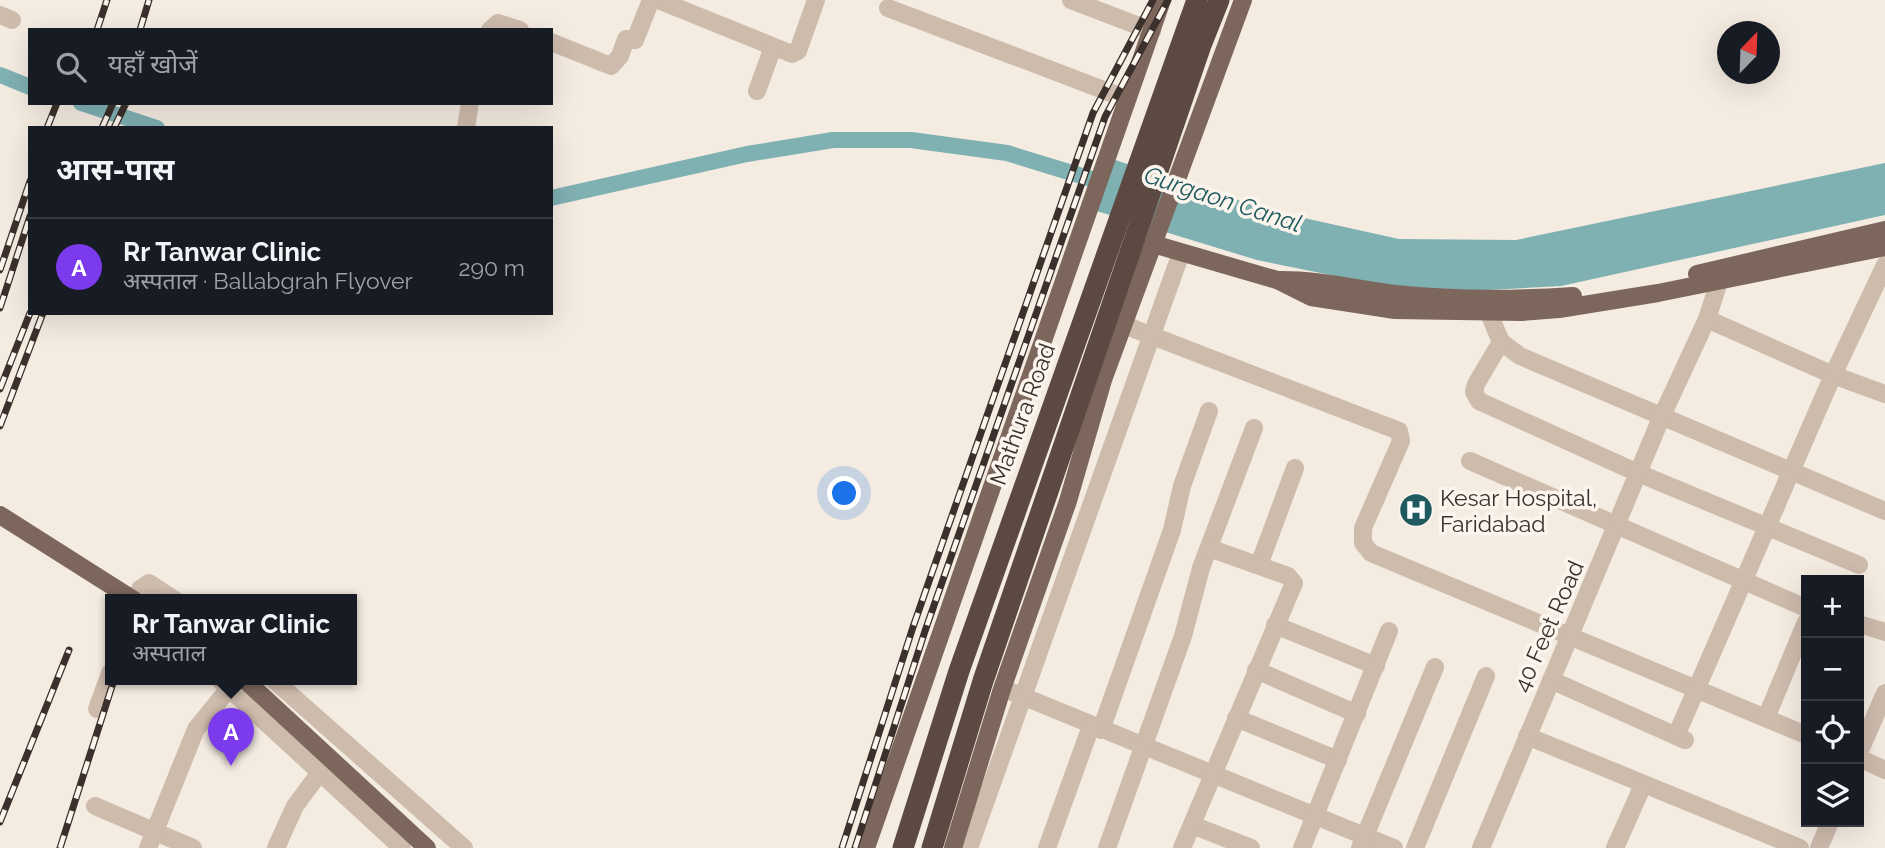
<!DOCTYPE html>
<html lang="hi">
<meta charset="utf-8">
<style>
:root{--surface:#171b24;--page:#242831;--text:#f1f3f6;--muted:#9ea1a6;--line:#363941;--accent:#7c3aed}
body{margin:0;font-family:Raleway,"Noto Sans Devanagari",sans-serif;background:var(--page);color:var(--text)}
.controls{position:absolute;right:21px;bottom:21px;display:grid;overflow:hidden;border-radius:0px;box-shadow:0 7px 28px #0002}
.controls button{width:63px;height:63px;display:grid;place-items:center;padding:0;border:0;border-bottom:2px solid var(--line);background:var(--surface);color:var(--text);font:35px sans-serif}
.compass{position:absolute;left:1717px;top:21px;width:63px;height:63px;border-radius:50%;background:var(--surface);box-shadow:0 7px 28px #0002;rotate:23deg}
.you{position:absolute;left:845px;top:494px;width:24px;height:24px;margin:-18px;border:5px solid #fff;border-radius:50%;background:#1a73e8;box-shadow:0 0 0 10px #1a73e833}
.badge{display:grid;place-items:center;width:46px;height:46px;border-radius:50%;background:var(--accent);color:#fff;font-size:23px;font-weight:700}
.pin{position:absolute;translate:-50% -58px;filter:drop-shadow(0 2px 4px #0008)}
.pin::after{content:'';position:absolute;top:37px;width:24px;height:21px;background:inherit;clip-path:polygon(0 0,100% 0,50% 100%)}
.popup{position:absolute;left:105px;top:594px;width:252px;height:91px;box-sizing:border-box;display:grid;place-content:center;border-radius:0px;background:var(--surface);filter:drop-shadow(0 2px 5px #0005);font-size:23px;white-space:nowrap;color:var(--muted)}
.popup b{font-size:26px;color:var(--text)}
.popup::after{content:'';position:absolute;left:50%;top:100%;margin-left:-14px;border:14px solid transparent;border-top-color:var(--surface)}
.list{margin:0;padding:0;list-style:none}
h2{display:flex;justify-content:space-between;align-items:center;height:91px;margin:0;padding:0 28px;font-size:30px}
h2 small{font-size:23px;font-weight:400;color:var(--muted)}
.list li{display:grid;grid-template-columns:46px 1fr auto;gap:21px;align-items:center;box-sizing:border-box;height:98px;padding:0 28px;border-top:2px solid var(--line)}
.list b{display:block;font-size:26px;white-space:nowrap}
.list p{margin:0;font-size:23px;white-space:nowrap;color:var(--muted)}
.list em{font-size:23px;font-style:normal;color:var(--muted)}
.icon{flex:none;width:38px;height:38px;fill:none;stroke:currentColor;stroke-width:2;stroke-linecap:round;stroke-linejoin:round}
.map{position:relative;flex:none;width:1885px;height:848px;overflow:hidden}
.search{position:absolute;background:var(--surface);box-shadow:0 7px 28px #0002;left:28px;top:28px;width:525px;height:77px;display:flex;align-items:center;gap:18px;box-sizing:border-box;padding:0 24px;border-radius:0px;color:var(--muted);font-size:26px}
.panel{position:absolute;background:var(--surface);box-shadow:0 7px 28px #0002;left:28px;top:126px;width:525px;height:189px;border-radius:0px}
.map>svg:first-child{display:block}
.water{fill:#7fb0b2}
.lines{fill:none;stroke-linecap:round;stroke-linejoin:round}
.canal{stroke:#7fb0b2;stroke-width:16}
.minor{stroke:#cdbbac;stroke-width:18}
.major{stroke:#7d675c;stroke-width:18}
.highway{stroke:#5c4a42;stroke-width:21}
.rail-casing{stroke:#3b302b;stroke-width:7}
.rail{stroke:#fbf5ee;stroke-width:4.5;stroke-dasharray:13;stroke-linecap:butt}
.labels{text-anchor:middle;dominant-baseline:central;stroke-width:7;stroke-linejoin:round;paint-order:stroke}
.street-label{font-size:23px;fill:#3b302b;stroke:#fbf5ee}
.poi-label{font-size:23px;fill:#3b302b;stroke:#fbf5ee;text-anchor:start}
.water-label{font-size:24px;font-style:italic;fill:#1f5a5e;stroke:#fbf5ee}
</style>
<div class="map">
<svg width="1885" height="848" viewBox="0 0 1885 848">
<rect width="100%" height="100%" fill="#f4ebe1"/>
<path class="water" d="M1106 157 1268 210 1399 239 1516 240 1885 163V215L1561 286 1469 291 1380 285 1257 260 1090 209Z"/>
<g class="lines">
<g class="canal">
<path d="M0 75 30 87"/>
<path d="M81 103 157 128"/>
<path d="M551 198 747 154 833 140H911L1007 153 1108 184"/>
</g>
<g class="minor">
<path d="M658 0 792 54 798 51 816 0"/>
<path d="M1071 0 1152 31"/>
<path d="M888 8 1127 99"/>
<path d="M0 15 12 20"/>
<path d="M490 30 498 23 520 30"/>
<path d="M551 42 611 66 620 56 626 39 635 40 651 0"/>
<path d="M757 91 773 47"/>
<path d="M466 128 470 103"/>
<path d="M1488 311 1501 342 1520 356 1885 511"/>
<path d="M1707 319 1833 375 1885 394"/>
<path d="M1124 325 1399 431 1401 441 1363 528V543L1371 553 1806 735"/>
<path d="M1501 342 1476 384 1474 392 1479 401 1638 473 1859 565"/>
<path d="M1470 461 1806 608"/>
<path d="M1259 565 1295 468"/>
<path d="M136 600 140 589 149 583 175 600"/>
<path d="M1859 624 1885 632"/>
<path d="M1275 625 1376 666"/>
<path d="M1256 670 1357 714"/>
<path d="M220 680 402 848"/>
<path d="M274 680 464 848"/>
<path d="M1551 680 1685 740"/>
<path d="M1012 692 1394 848"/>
<path d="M97 709 110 673"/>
<path d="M1236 718 1338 760"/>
<path d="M1766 718 1806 622"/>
<path d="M1101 730 1172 530 1182 486 1209 411"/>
<path d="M1527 736 1800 848"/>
<path d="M1676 736 1833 375 1885 265"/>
<path d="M1859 753 1885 693"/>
<path d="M1859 758 1885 770"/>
<path d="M95 806 193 848"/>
<path d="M1192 825 1251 848"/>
<path d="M148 848 196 729 236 680"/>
<path d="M276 848 295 806 321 771"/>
<path d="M969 848 1181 253"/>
<path d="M1047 848 1091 726"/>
<path d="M1107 848 1183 636 1201 568 1254 428"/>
<path d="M1182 848 1294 583 1288 576 1209 548"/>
<path d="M1302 848 1389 631"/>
<path d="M1360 848 1435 667"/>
<path d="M1415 848 1486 676"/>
<path d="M1481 848 1661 418 1707 319 1723 269"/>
<path d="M1615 848 1643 785"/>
<path d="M1819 848 1830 822"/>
</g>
<g class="major">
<path d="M1153 244 1277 280 1311 297 1395 310 1521 312 1559 309 1658 293 1885 247"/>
<path d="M1697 274 1885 230"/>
<path d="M1277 280C1317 279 1355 289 1395 294 1453 300 1514 300 1573 296"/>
<path d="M0 515 134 600"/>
<path d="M245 680 427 848"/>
<path d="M866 848 1162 0"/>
<path d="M953 848 1002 689 1068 501 1103 380 1243 0"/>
</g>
<g class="highway">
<path d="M903 848 959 671 1197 0"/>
<path d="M932 848 983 681 1201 45 1219 0"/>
</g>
<g class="rail-casing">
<g id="rail">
<path d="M97 30 107 0"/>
<path d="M140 30 149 0"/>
<path d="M47 128 57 103"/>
<path d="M102 128 113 103"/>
<path d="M114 128 126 103"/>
<path d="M0 270 30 181"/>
<path d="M0 308 30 216"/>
<path d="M0 389 30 313"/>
<path d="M0 426 43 313"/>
<path d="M0 822 69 650"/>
<path d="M60 848 114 680"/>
<path d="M842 848 913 627 1093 113 1153 0"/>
<path d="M855 848 925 631 1105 117 1168 0"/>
</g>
</g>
<use href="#rail" class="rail"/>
</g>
<defs>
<g id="hospital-disc" transform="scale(1.75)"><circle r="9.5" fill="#1f5a5e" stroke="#fbf5ee"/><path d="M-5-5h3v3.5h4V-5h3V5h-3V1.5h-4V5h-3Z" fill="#fff"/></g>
</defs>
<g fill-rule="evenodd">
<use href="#hospital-disc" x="1416" y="510"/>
</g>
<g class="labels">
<g class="street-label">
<text transform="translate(1022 414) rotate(-70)">Mathura Road</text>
<text transform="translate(1548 626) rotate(-66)">40 Feet Road</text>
</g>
<g class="poi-label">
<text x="1440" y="497">Kesar Hospital,<tspan x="1440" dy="26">Faridabad</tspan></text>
</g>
<g class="water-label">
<text transform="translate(1223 199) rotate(18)">Gurgaon Canal</text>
</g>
</g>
</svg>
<div class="controls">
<button>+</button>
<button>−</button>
<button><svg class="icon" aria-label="locate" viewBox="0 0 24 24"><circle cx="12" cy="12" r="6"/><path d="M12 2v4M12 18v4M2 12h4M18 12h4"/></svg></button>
<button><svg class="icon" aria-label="layers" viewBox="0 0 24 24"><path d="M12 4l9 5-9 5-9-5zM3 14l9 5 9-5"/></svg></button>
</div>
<svg class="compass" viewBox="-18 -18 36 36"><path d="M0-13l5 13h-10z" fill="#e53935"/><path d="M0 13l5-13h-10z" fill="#9ea1a6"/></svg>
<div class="you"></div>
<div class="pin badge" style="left:231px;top:766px">A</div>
<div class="popup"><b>Rr Tanwar Clinic</b>अस्पताल</div>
<div class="search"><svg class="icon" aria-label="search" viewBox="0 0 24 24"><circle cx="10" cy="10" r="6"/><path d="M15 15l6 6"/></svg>यहाँ खोजें</div>
<section class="panel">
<h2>आस-पास<small></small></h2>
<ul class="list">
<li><span class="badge">A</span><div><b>Rr Tanwar Clinic</b><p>अस्पताल · Ballabgrah Flyover</p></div><em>290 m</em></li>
</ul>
</section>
</div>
